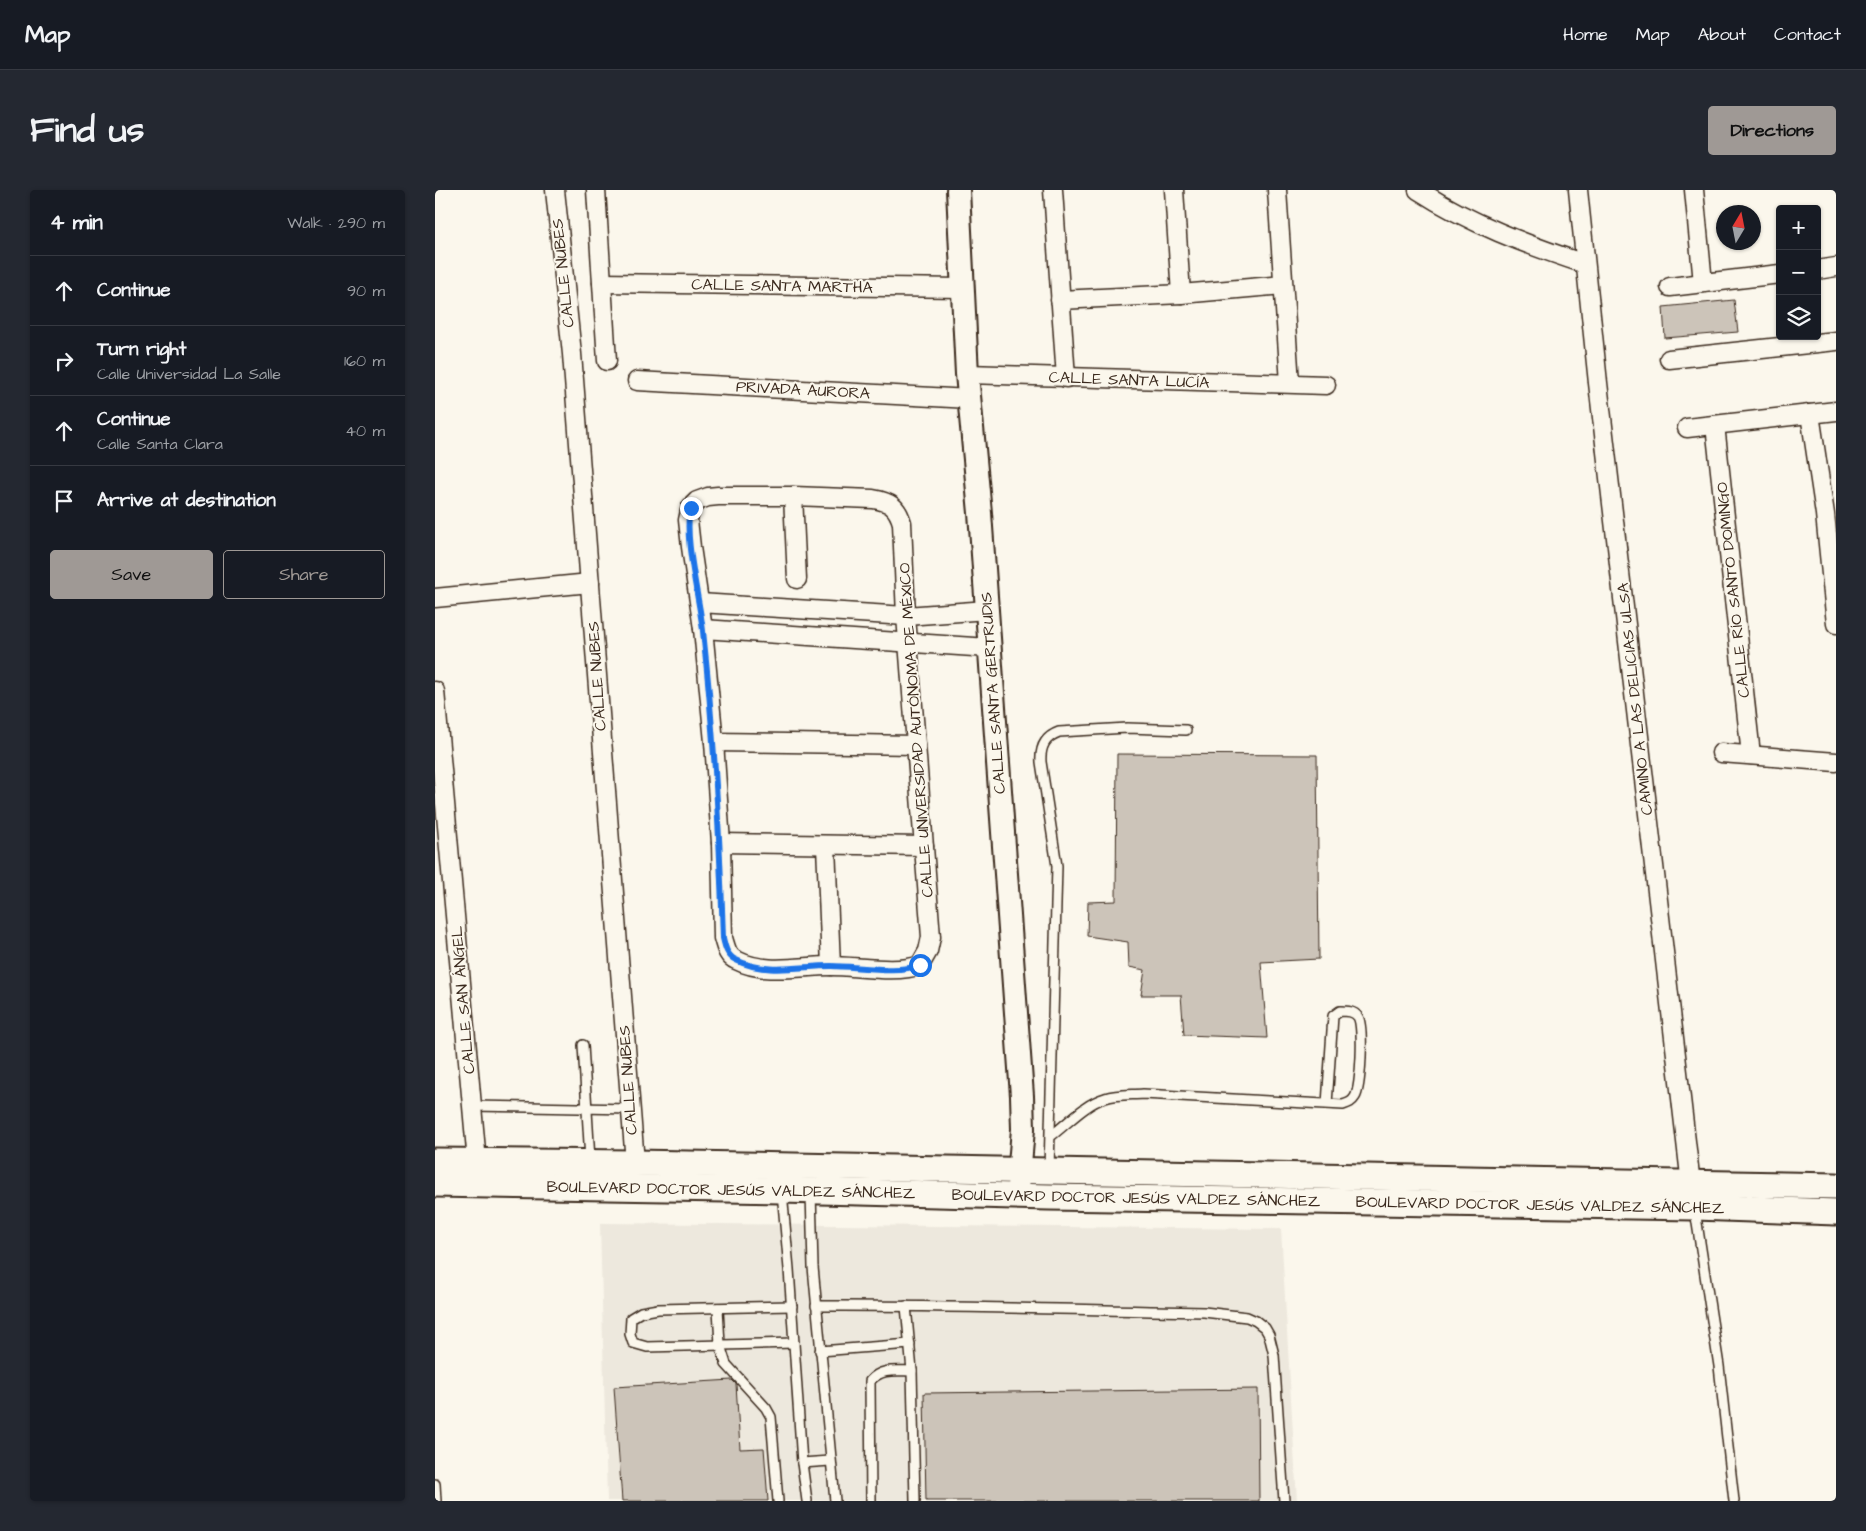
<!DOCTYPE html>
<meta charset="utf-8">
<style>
:root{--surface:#171b24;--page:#242831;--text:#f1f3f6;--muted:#9ea1a6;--line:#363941;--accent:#9f9995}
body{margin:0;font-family:"Architects Daughter",sans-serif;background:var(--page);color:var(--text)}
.controls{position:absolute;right:15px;top:15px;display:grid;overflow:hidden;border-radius:5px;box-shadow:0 1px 4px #0004}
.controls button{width:45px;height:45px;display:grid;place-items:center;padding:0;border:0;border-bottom:1px solid var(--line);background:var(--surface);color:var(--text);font:25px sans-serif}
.compass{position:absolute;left:1281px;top:15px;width:45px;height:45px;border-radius:50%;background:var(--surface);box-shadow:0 1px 4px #0004;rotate:10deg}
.stop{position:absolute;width:15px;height:15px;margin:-11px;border:4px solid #1a73e8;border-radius:50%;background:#fff}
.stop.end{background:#1a73e8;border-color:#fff;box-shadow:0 1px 5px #0008}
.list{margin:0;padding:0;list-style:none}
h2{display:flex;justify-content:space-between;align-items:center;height:65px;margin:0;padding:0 20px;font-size:21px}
h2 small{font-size:16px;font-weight:400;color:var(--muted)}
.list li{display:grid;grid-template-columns:32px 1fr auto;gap:15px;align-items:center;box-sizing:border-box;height:70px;padding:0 20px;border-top:1px solid var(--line)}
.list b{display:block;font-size:19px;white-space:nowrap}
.list p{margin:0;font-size:16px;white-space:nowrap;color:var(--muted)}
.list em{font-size:16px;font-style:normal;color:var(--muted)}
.actions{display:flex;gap:10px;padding:15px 20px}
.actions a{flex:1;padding:11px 0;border:1px solid var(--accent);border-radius:5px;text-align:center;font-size:18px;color:var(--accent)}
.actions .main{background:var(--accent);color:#111}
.icon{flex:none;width:28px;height:28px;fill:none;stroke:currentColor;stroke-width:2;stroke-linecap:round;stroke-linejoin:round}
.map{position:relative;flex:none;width:1401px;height:1311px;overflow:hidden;border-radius:5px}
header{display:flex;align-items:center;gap:30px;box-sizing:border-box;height:70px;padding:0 25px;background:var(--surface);border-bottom:1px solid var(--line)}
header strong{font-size:24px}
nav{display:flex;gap:28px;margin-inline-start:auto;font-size:18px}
.intro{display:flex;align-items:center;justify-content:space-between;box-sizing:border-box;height:120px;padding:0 30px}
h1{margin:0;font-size:35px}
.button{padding:12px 22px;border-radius:5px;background:var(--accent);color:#111;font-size:18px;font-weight:700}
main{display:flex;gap:30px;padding:0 30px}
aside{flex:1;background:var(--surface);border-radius:5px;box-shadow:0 1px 4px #0004}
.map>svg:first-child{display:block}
.built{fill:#ede8dd}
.building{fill:#ccc4b9;stroke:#3b2a1e}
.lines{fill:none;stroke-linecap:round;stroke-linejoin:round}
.service-casing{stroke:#3b2a1e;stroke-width:12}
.minor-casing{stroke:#3b2a1e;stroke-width:21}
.tertiary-casing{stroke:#3b2a1e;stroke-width:26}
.secondary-casing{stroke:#3b2a1e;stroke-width:29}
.service{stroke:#fbf7ec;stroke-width:9}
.minor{stroke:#fbf7ec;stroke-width:18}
.tertiary{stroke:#fbf7ec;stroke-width:22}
.secondary{stroke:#fbf7ec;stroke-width:25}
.route{stroke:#1a73e8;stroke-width:6}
.labels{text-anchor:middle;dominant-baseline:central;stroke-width:4;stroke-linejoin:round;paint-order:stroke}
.street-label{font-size:16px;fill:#3b2a1e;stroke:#fbf7ec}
</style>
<header>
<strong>Map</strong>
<nav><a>Home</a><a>Map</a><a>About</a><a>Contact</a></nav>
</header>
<div class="intro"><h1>Find us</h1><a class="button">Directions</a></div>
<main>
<aside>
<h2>4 min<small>Walk · 290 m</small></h2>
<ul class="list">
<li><svg class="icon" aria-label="ahead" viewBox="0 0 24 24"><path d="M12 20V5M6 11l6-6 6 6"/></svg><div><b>Continue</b></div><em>90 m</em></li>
<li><svg class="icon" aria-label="right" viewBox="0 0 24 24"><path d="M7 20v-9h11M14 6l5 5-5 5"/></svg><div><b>Turn right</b><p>Calle Universidad La Salle</p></div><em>160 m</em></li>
<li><svg class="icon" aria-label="ahead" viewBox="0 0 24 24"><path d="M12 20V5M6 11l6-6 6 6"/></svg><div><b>Continue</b><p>Calle Santa Clara</p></div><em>40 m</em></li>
<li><svg class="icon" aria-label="arrive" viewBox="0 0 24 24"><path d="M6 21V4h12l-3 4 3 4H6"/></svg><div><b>Arrive at destination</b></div></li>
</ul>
<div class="actions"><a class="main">Save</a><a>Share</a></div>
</aside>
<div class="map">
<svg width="1401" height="1311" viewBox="0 0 1401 1311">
<rect width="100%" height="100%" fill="#fbf7ec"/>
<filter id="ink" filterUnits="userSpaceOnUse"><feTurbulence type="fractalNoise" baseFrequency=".02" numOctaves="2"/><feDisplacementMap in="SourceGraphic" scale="10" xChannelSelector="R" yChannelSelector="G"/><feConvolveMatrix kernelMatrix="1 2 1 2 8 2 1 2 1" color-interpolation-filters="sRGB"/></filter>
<g filter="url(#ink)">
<path class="built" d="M165 1033 846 1039 862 1311H172Z"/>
<g class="building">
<path d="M1299 110 1303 142 1230 148 1228 117Z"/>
<path d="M682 564 882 565 884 769 826 772 832 848 749 845 746 805H706L710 780 694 777 693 752 652 746 653 712 681 711Z"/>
<path d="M297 1190 301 1194 305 1259 329 1258 333 1311H187L179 1197Z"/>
<path d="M823 1199 824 1311H491L489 1203Z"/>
</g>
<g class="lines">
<g class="service-casing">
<g id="service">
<path d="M148 855 155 970"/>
<path d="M37 916 195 919"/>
<path d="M616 946C632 934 651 913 670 908 682 904 696 905 708 904L908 915C914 913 917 912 920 907 926 898 929 836 923 827 919 821 912 821 905 821L898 826 892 914"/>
<path d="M614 980 622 676 606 572C605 557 610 547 624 542L692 538 751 540"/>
<path d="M347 1002 354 1079 367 1273 372 1311"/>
<path d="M376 1002 378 1077 400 1311"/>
<path d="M1260 1020 1284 1176 1299 1311"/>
<path d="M357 1116 223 1119 206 1122 196 1128 195 1144 198 1153 212 1157 359 1153"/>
<path d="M381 1116C511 1115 640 1120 769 1122L812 1127 821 1131 830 1138 834 1145 839 1165 849 1311"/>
<path d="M471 1116 477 1181 480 1311"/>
<path d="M283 1118 285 1155 291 1174 331 1218 336 1227 343 1311"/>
<path d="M385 1161 475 1154"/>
<path d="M367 1273 395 1271"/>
<path d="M0 1294 1 1311"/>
<path d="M436 1311 435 1191C446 1178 461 1181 477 1181"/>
</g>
</g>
<g class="minor-casing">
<g id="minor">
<path d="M120 0 137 164 200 973"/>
<path d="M161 0 172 171"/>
<path d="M618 0 631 188"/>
<path d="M739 0 746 104"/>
<path d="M842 0 855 193"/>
<path d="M983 0C1034 33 1092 55 1150 74"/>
<path d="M1143 0 1163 193 1257 1003"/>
<path d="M1259 0 1268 93"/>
<path d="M1382 80 1401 77"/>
<path d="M167 93 527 98"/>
<path d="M1235 97 1345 84"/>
<path d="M625 110 746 104 848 95"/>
<path d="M1234 169 1401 151"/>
<path d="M532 184 891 195"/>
<path d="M202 191 535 209"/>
<path d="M1375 224 1390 324 1401 434"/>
<path d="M1280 235 1316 565"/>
<path d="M1252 238 1401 221"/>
<path d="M283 306H358L438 309C455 312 462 316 467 333L471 426 496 747 493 761 485 775C462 784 422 776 396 776 365 776 330 785 301 770 292 766 291 757 288 748L286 653 279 552 268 439 256 357 253 330 256 317 262 311 273 307Z"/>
<path d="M358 306 362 389"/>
<path d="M0 408 155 393"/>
<path d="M265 413 471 426 552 420"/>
<path d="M268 439 554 458"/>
<path d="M0 501 41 961V972L35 982"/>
<path d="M279 552 481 555"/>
<path d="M1286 563 1401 572"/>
<path d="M286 653 489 656"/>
<path d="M391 656 396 776"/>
</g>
</g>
<g class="tertiary-casing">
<path id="tertiary" d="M523 0 532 184 545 323 587 906 588 939 583 998"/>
</g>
<g class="secondary-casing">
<g id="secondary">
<path d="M0 971 200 973 1401 996"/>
<path d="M0 994 346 1000 614 1007 1260 1017 1401 1022"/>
</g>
</g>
<use href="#service" class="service"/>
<use href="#minor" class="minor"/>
<use href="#tertiary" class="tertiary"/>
<use href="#secondary" class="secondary"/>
</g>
</g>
<g class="lines" filter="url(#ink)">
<path class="route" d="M256 318C247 341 265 412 268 441 279 544 285 645 288 748 290 757 292 766 301 770 330 785 366 776 396 776 422 776 462 784 485 775"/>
</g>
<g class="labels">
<g class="street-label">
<text transform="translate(128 83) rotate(-96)">CALLE NUBES</text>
<text transform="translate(347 96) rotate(1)">CALLE SANTA MARTHA</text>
<text transform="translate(694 190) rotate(2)">CALLE SANTA LUCÍA</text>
<text transform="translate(368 200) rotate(3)">PRIVADA AURORA</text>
<text transform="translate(1298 400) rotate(-96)">CALLE RÍO SANTO DOMINGO</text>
<text transform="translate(162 486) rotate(-94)">CALLE NUBES</text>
<text transform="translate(558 503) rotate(-94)">CALLE SANTA GERTRUDIS</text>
<text transform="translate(1200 509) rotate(-96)">CAMINO A LAS DELICIAS ULSA</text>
<text transform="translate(481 540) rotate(-94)">CALLE UNIVERSIDAD AUTÓNOMA DE MÉXICO</text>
<text transform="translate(28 810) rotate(-95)">CALLE SAN ÁNGEL</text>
<text transform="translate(193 890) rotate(-94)">CALLE NUBES</text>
<text transform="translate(296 1000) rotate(1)">BOULEVARD DOCTOR JESÚS VALDEZ SÁNCHEZ</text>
<text transform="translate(701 1008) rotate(1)">BOULEVARD DOCTOR JESÚS VALDEZ SÁNCHEZ</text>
<text transform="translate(1105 1015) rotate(1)">BOULEVARD DOCTOR JESÚS VALDEZ SÁNCHEZ</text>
</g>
</g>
</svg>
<div class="controls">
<button>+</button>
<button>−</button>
<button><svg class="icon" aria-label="layers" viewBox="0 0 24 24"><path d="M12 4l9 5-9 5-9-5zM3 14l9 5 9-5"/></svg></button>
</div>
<svg class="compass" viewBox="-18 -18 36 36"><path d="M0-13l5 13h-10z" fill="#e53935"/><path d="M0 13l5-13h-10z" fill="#9ea1a6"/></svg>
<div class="stop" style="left:485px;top:775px"></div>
<div class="stop end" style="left:256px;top:318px"></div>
</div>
</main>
